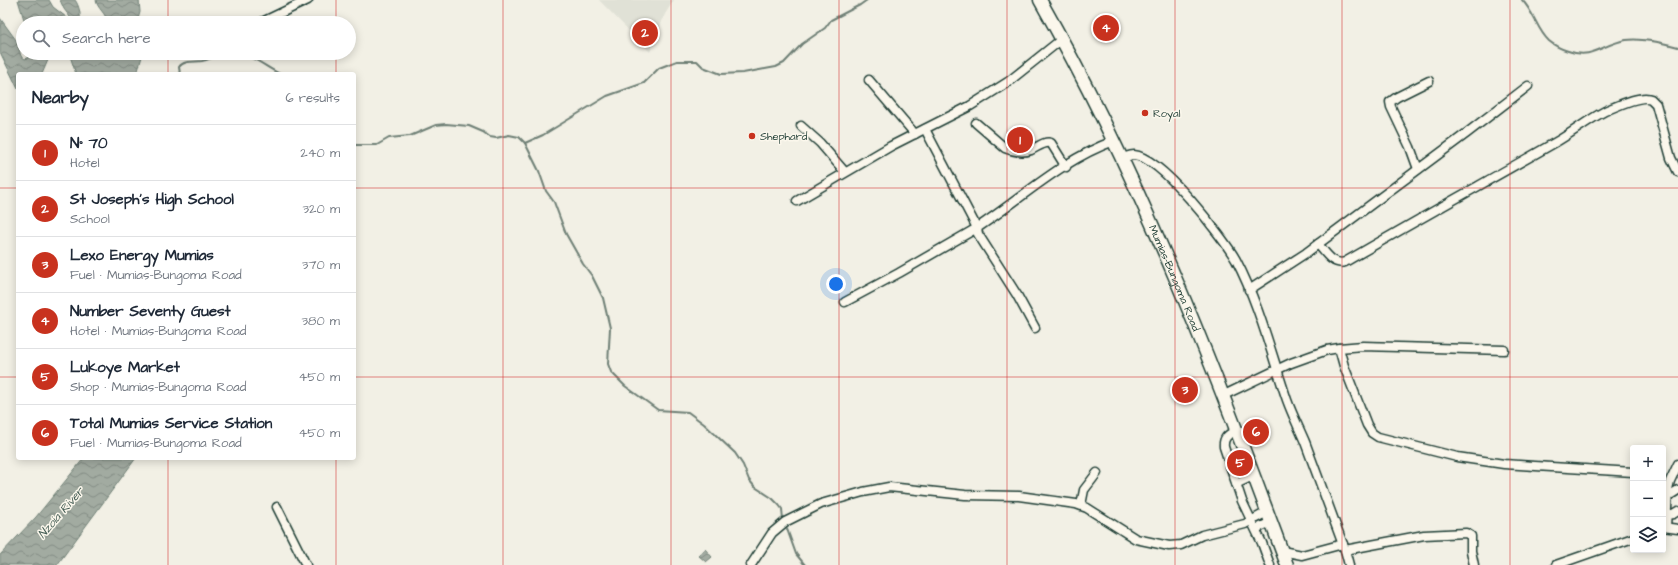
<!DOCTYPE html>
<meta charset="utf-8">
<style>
:root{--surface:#fff;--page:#f6f6f7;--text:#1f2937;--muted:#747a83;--line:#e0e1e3;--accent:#c8321e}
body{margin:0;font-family:"Architects Daughter",sans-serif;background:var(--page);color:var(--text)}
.controls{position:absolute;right:12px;bottom:12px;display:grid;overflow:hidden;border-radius:4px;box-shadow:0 2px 10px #0003}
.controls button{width:36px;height:36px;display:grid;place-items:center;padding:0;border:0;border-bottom:1px solid var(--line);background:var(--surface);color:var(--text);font:20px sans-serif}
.you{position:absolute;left:836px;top:284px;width:14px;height:14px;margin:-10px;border:3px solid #fff;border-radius:50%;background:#1a73e8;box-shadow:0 0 0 6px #1a73e833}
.badge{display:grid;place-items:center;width:26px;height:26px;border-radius:50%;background:var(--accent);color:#fff;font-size:13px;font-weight:700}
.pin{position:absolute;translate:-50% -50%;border:2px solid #fff;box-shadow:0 1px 4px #0006}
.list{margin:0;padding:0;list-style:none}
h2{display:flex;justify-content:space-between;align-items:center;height:52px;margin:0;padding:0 16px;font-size:17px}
h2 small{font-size:13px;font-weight:400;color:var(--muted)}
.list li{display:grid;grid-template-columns:26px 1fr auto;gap:12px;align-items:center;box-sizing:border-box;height:56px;padding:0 16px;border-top:1px solid var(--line)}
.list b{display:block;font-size:15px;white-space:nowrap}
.list p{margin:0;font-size:13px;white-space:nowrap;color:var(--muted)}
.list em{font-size:13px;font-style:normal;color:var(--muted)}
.icon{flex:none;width:22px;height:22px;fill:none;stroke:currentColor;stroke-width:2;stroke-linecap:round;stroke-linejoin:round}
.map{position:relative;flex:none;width:1678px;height:565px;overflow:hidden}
.search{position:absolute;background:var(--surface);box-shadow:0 2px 10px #0003;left:16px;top:16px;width:340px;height:44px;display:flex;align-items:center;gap:10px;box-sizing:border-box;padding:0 14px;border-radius:22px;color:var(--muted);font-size:15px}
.panel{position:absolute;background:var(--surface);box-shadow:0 2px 10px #0003;left:16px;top:72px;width:340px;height:388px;border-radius:4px}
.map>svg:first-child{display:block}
.built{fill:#e0e1d6}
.water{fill:url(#water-waves);stroke:#6e7f75}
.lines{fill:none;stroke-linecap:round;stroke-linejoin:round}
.stream{stroke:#6e7f75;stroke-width:2}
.minor-casing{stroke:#1f3d34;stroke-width:11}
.highway-casing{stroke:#1f3d34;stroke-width:15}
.minor{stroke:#fbf7ec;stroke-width:8}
.highway{stroke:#fbf7ec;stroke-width:12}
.grid{fill:none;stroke:#d62828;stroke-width:1;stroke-opacity:0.55}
.poi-dot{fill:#c8321e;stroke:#fbf7ec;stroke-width:1.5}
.labels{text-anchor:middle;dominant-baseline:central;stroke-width:3;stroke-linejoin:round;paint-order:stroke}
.poi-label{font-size:11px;fill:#1f3d34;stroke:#fbf7ec;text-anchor:start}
.street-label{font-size:11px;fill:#1f3d34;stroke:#fbf7ec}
.water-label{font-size:12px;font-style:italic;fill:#465e55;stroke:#fbf7ec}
</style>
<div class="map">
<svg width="1678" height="565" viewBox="0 0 1678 565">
<defs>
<pattern id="water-waves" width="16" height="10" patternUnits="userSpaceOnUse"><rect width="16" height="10" fill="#a2aba1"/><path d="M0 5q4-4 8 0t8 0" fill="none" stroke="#838c84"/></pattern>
</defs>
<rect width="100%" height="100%" fill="#f2f0e5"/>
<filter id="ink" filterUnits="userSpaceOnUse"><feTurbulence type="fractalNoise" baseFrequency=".025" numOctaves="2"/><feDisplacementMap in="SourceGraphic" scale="8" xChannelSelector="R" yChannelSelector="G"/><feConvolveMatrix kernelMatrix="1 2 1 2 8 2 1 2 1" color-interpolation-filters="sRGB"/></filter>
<g filter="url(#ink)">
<path class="built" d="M599 0H674L665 14 650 52Z"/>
<g class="water">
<path d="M18 0H49L53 7 70 20V17L64 9 60 0H75C79 5 82 17 79 23H25Z"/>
<path d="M96 0H139L140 12 137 23H107C107 13 97 9 96 0Z"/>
<path d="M0 18 16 40 21 56 25 59 28 58 30 53H51L42 74H18V89L0 52Z"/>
<path d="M69 53H143L137 74H76Z"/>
<path d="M84 458H136L57 565H0V555L36 517Z"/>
<path d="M705 549 712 557 706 562 699 556Z"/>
</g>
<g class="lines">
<g class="stream">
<path d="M1522 0C1534 12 1537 30 1549 41 1555 46 1561 49 1568 51 1593 60 1602 44 1626 40 1643 38 1662 43 1678 47"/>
<path d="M180 74 179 67C184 60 194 62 202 61 210 59 218 55 226 54 247 50 262 65 280 74"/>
<path d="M525 143 543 135 607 96 644 83 659 68 677 61H697L703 67 721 74 743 73 776 67 784 63 802 44 825 28 831 20 860 5 867 0"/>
<path d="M354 145H377L389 138 410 136 436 125 446 124 469 126 483 132 490 137 496 138 509 135 519 137 525 143 539 171 546 191 554 202 566 234 583 264 592 276 603 298 610 328 608 364 611 372 625 386 658 410 688 412 704 424 735 453 743 465 749 480 755 487 772 498 779 505 782 509 783 520"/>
<path d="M787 529 796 554 805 565"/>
</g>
<g class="minor-casing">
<g id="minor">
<path d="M260 23 308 0"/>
<path d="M869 80 915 134"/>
<path d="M976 123 1005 148C1013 151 1023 153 1031 150 1038 147 1044 141 1051 143L1066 167"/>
<path d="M801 126 820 143 845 172"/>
<path d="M925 129 977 228C1021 199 1063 159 1114 141"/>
<path d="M1122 158C1126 157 1130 155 1134 155 1161 157 1223 237 1236 260 1259 304 1271 353 1287 400 1292 414 1299 428 1305 442 1318 478 1332 514 1345 550L1349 565"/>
<path d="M1418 169 1410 147 1391 107 1390 102 1397 97 1429 81"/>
<path d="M797 201 891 146 970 106 1008 82 1062 39"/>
<path d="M1318 244C1325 252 1333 266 1345 262 1415 221 1486 182 1556 142 1573 132 1588 120 1605 111 1615 107 1641 94 1651 99L1656 104 1671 158 1678 172"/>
<path d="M1249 290 1306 253 1467 133 1528 86"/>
<path d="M845 302 899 273 977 228 978 234 1017 295 1035 328"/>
<path d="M1339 348 1344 366 1367 425 1372 433 1378 437 1457 457 1504 464 1633 472"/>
<path d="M1222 396 1291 363 1327 350 1339 348 1363 346 1504 350"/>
<path d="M1236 430C1228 435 1223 437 1224 447L1242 501 1262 543 1270 565"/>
<path d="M1236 484 1253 476"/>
<path d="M1667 497 1678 490"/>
<path d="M1081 505 1084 490 1097 473"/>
<path d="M277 507 306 565"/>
<path d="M1666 515 1673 514 1678 511"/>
<path d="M1663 527 1678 529"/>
<path d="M1666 527 1668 489 1670 481 1678 464"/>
<path d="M1256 529 1271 522"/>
<path d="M1345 550 1424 535 1466 533 1471 536V551L1474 565"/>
<path d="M1282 551 1302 555 1343 544"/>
<path d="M751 565 772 533 785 522 821 504 863 492 889 487 965 495 1019 496 1076 504 1087 508 1136 539 1169 546 1181 545 1202 535 1245 524 1267 512"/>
<path d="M1556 565 1633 538"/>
</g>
</g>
<g class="highway-casing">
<g id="highway">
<path id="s1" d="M1040 0C1142 180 1216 372 1287 565"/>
</g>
</g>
<use href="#minor" class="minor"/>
<use href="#highway" class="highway"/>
</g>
</g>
<path class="grid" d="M168 0V23M336 0V23M503 0V565M671 0V565M839 0V565M1007 0V565M1175 0V565M1342 0V565M1510 0V565M168 53V74M336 53V74M0 188H18M354 188H1678M0 377H18M354 377H1678M168 458V565M336 458V565"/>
<g class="poi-dot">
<circle cx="1145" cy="113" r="4"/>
<circle cx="752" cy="136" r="4"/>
</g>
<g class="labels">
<g class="poi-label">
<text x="1153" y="113">Royal</text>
<text x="760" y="136">Shephard</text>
</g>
<g class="street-label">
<text stroke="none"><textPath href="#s1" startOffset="309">Mumias-Bungoma Road</textPath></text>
</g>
<g class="water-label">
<text transform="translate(61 513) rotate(-49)">Nzoia River</text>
</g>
</g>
</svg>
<div class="controls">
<button>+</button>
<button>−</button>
<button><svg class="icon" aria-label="layers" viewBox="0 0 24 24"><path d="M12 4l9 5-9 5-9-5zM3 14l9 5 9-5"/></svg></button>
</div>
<div class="you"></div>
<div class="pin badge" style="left:1020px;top:140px">1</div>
<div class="pin badge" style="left:645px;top:33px">2</div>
<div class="pin badge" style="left:1185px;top:390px">3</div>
<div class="pin badge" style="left:1106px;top:28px">4</div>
<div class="pin badge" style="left:1240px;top:463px">5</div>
<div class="pin badge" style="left:1256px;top:432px">6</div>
<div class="search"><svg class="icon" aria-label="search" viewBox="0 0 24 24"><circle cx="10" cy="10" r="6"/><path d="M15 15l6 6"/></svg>Search here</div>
<section class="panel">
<h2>Nearby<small>6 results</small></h2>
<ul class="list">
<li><span class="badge">1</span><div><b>N° 70</b><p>Hotel</p></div><em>240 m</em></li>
<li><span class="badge">2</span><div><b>St Joseph's High School</b><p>School</p></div><em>320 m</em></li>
<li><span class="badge">3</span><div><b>Lexo Energy Mumias</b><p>Fuel · Mumias-Bungoma Road</p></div><em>370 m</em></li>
<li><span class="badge">4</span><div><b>Number Seventy Guest</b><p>Hotel · Mumias-Bungoma Road</p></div><em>380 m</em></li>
<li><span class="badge">5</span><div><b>Lukoye Market</b><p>Shop · Mumias-Bungoma Road</p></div><em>450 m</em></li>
<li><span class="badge">6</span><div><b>Total Mumias Service Station</b><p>Fuel · Mumias-Bungoma Road</p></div><em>450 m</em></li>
</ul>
</section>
</div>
